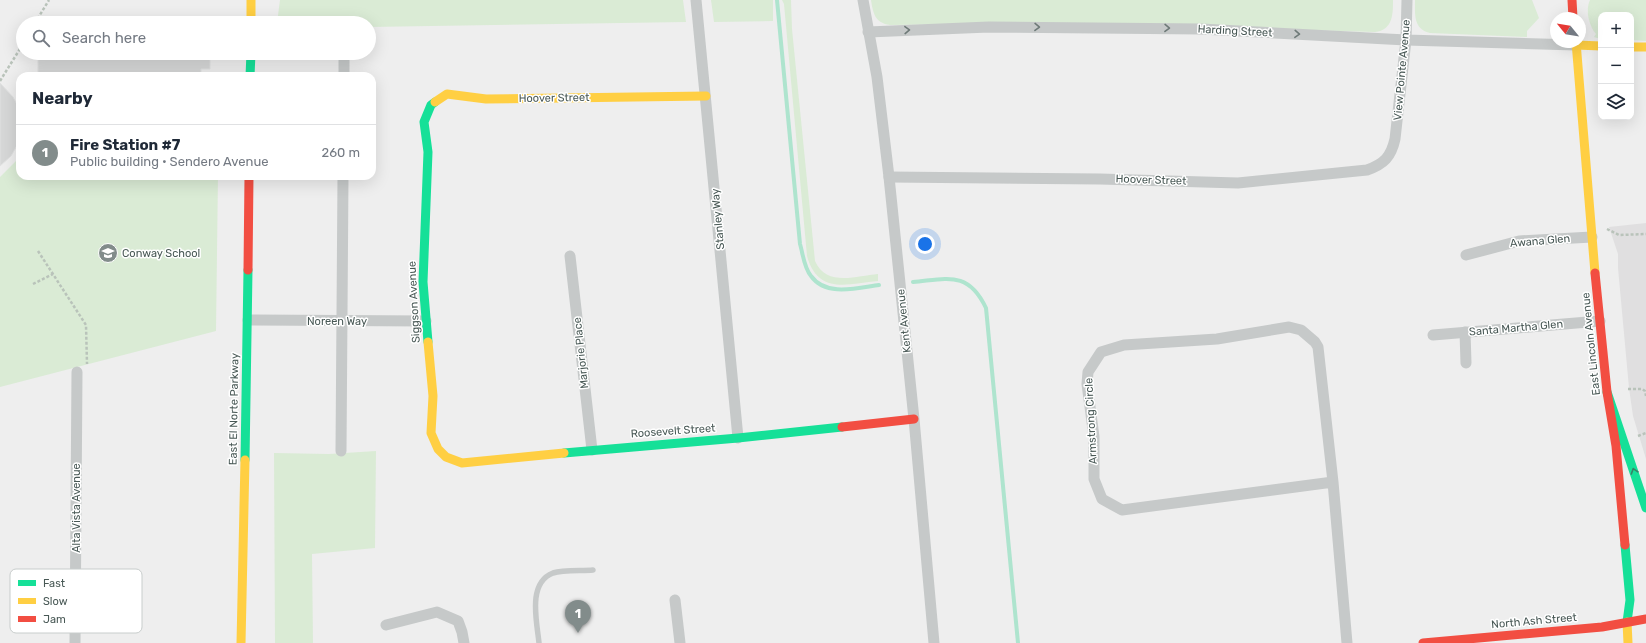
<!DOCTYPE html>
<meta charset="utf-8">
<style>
:root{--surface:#fff;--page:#f2f2f3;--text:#1f2937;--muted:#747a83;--line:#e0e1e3;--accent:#828c8b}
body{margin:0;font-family:Rubik,sans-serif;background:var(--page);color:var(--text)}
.controls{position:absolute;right:12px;top:12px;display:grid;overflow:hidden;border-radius:8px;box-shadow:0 4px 16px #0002}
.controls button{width:36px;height:36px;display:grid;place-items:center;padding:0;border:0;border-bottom:1px solid var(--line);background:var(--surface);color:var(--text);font:20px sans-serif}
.compass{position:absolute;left:1550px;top:12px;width:36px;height:36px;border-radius:50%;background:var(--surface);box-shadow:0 4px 16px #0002;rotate:300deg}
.you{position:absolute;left:925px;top:244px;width:14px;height:14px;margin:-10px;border:3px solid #fff;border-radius:50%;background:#1a73e8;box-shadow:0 0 0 6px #1a73e833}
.badge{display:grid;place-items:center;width:26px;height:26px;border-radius:50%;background:var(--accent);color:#fff;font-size:13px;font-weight:700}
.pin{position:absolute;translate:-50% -33px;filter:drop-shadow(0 1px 2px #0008)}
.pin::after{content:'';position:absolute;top:21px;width:14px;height:12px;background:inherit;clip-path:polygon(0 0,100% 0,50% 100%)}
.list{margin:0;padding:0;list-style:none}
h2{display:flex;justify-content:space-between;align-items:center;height:52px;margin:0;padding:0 16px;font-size:17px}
h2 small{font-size:13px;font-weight:400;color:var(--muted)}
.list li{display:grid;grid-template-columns:26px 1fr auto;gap:12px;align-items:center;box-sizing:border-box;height:56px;padding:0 16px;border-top:1px solid var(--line)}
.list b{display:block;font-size:15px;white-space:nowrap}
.list p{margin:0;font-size:13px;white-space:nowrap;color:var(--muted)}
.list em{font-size:13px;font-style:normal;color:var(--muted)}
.icon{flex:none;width:22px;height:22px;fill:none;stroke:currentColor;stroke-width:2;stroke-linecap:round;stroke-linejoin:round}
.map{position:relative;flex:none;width:1646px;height:643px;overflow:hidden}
.search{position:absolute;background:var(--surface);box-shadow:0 4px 16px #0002;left:16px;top:16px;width:360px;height:44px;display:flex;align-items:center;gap:10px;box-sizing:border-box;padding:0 14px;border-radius:22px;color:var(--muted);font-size:15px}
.panel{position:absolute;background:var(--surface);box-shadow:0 4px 16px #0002;left:16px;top:72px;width:360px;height:108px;border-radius:12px}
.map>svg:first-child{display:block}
.education{fill:#e0dfe0}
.green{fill:#daebd5}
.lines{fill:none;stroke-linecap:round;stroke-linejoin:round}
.stream{stroke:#aee4ce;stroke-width:4}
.building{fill:#d6d7d7;stroke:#e0e1e1}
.path{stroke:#b9c3ba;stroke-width:2.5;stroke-dasharray:3 2;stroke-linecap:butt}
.lane{stroke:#c6c9c9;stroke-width:5.5}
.street{stroke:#c6c9c9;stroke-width:11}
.fast{stroke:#16e098;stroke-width:9}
.slow{stroke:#ffcf43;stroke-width:9}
.jam{stroke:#f24e42;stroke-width:9}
.oneway{stroke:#6e7a78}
.oneway2{stroke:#398169}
.labels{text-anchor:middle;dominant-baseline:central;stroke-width:3;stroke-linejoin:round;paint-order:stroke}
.street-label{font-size:11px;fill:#485855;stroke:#fff}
.poi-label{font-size:11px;fill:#485855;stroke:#fff;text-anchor:start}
.key{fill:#fff;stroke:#c8cdcc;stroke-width:1}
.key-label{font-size:11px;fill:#485855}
</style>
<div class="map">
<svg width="1646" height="643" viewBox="0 0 1646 643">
<rect width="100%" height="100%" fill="#eee"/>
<path class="education" d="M1646 223V459L1633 416 1629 388 1618 268V254L1609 227Z"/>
<g class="green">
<path d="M280 0H683L686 22 369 27V23H277Z"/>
<path d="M711 0H773V21L714 22Z"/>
<path d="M782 0H791L792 29 815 261C826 287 856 276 878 274V281C847 284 818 295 807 256L784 4Z"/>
<path d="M871 0H1393C1393 14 1393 30 1375 32L1052 23 890 25C875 23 873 13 871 0Z"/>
<path d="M1415 0H1532L1539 18 1527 31V37L1430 33C1413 29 1415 14 1415 0Z"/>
<path d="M1590 0H1646V41L1631 40V15H1601V39L1594 37 1596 34C1589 26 1585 10 1590 0Z"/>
<path d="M20 157V176H218L216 331 0 387V177Z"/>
<path d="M376 451 375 548 312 554 313 643H275L274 453 329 454Z"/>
</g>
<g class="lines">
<g class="stream">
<path d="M777 0 800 244C803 254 804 268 811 276 826 297 857 288 879 285"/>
<path d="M913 282C947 279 968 270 986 308L1018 643"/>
</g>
</g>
<g class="building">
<path d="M38 53H210V69H201V76H38Z"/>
<path d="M0 83 13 97 20 110V140L11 156 0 166Z"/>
</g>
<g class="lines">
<g class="path">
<path d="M35 23 49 0"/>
<path d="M0 81 23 44"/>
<path d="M1607 229 1619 235 1646 234"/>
<path d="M38 251 86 325 87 364"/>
<path d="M33 284 53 274"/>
<path d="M1628 389H1642L1645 391 1646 396"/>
<path d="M1638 436 1646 433"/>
</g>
<path class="lane" d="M539 643C537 622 527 583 553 573 563 570 582 571 593 570"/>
<g class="street">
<path d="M696 0 738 438"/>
<path d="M863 0 877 77 889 177 914 419 934 643"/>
<path d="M868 32 989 27 1201 29 1406 40 1576 45"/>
<path d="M344 76V53"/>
<path d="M889 177 1100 179 1238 183 1367 170C1384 164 1391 157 1395 139L1406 40 1407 0"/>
<path d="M1466 255 1519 241 1592 237"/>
<path d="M570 256 592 450"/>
<path d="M248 320 426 321"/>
<path d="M1465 332 1466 363"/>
<path d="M1433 335 1600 321"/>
<path d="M341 451 343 176"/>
<path d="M1333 482 1122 510 1102 499 1094 479V437L1087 384 1088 372 1101 352 1124 345 1217 339 1289 327 1301 330 1315 342 1318 347 1333 482 1347 643"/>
<path d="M675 600 680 643"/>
<path d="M386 625 437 612 458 621 462 632 464 643"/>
<path d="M75 643 77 372"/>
</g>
<g class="fast">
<path d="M250 76 251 53"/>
<path d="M428 342 423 282 428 152 424 122 431 105 435 102"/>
<path d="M1607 392 1646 508"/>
<path d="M564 453 738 438 842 427"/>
<path d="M245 460 248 270"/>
<path d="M1625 545 1630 600 1627 622"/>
</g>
<g class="slow">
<path d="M251 0V23"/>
<path d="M1576 42 1595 273"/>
<path d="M1576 45 1601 46"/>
<path d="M1631 47H1646"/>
<path d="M435 102 447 94 486 99 706 96"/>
<path d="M428 342 433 396 431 433 438 449 446 457 462 463 564 453"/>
<path d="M1627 622 1628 643"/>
<path d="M241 643 245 460"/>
</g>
<g class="jam">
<path d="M1572 0 1573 18"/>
<path d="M248 270 249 176"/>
<path d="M1595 273 1607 392 1616 446 1625 545"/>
<path d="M842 427 914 419"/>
<path d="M1423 643 1602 627 1646 619"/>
</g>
</g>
<defs><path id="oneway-chevron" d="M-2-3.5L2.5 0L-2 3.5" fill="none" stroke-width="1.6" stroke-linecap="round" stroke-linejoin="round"/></defs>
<g class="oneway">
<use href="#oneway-chevron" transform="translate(1037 27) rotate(1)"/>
<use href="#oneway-chevron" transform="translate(1167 28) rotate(1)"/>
<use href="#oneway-chevron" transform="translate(907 30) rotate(-2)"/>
<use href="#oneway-chevron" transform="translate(1297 34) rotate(3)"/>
</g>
<use class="oneway2" href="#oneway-chevron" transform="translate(1634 471) rotate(-108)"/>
<defs>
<g id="school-disc" transform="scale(1)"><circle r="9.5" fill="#828c8b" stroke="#fff"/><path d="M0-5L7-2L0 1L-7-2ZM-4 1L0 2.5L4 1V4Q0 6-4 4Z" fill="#fff"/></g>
</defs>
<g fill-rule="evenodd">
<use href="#school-disc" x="108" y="253"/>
</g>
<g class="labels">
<g class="street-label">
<text transform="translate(1235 31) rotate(3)">Harding Street</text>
<text transform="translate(1402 70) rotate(-85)">View Pointe Avenue</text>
<text transform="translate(554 98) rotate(-1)">Hoover Street</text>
<text transform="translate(1151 180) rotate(2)">Hoover Street</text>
<text transform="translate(718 219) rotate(-95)">Stanley Way</text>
<text transform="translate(1540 241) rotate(-5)">Awana Glen</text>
<text transform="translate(414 302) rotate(-93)">Siggson Avenue</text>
<text x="337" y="321">Noreen Way</text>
<text transform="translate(904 321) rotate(-96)">Kent Avenue</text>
<text transform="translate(1516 328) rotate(-5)">Santa Martha Glen</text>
<text transform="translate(1591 344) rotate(-96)">East Lincoln Avenue</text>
<text transform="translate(581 353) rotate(-96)">Marjorie Place</text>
<text transform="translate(234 409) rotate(-89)">East El Norte Parkway</text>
<text transform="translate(1091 421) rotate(-93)">Armstrong Circle</text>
<text transform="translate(673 431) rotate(-4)">Roosevelt Street</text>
<text transform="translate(76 508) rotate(-90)">Alta Vista Avenue</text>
<text transform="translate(1534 621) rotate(-5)">North Ash Street</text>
</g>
<g class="poi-label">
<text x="122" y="253">Conway School</text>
</g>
</g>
<rect x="10" y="569" width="132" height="64" rx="6" class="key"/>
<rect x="18" y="580" width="18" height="6" fill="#16e098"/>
<rect x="18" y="598" width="18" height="6" fill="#ffcf43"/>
<rect x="18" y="616" width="18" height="6" fill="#f24e42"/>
<g class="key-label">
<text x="43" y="587">Fast</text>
<text x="43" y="605">Slow</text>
<text x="43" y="623">Jam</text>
</g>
</svg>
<div class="controls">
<button>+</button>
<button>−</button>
<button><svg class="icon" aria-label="layers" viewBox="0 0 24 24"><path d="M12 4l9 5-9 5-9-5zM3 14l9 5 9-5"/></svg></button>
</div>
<svg class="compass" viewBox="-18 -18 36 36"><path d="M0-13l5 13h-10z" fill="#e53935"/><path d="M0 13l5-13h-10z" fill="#747a83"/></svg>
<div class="you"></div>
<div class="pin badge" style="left:578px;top:633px">1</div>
<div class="search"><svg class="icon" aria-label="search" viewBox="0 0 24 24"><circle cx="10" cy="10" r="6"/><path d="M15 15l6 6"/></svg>Search here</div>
<section class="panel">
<h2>Nearby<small></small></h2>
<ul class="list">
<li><span class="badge">1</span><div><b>Fire Station #7</b><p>Public building · Sendero Avenue</p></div><em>260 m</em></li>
</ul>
</section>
</div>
